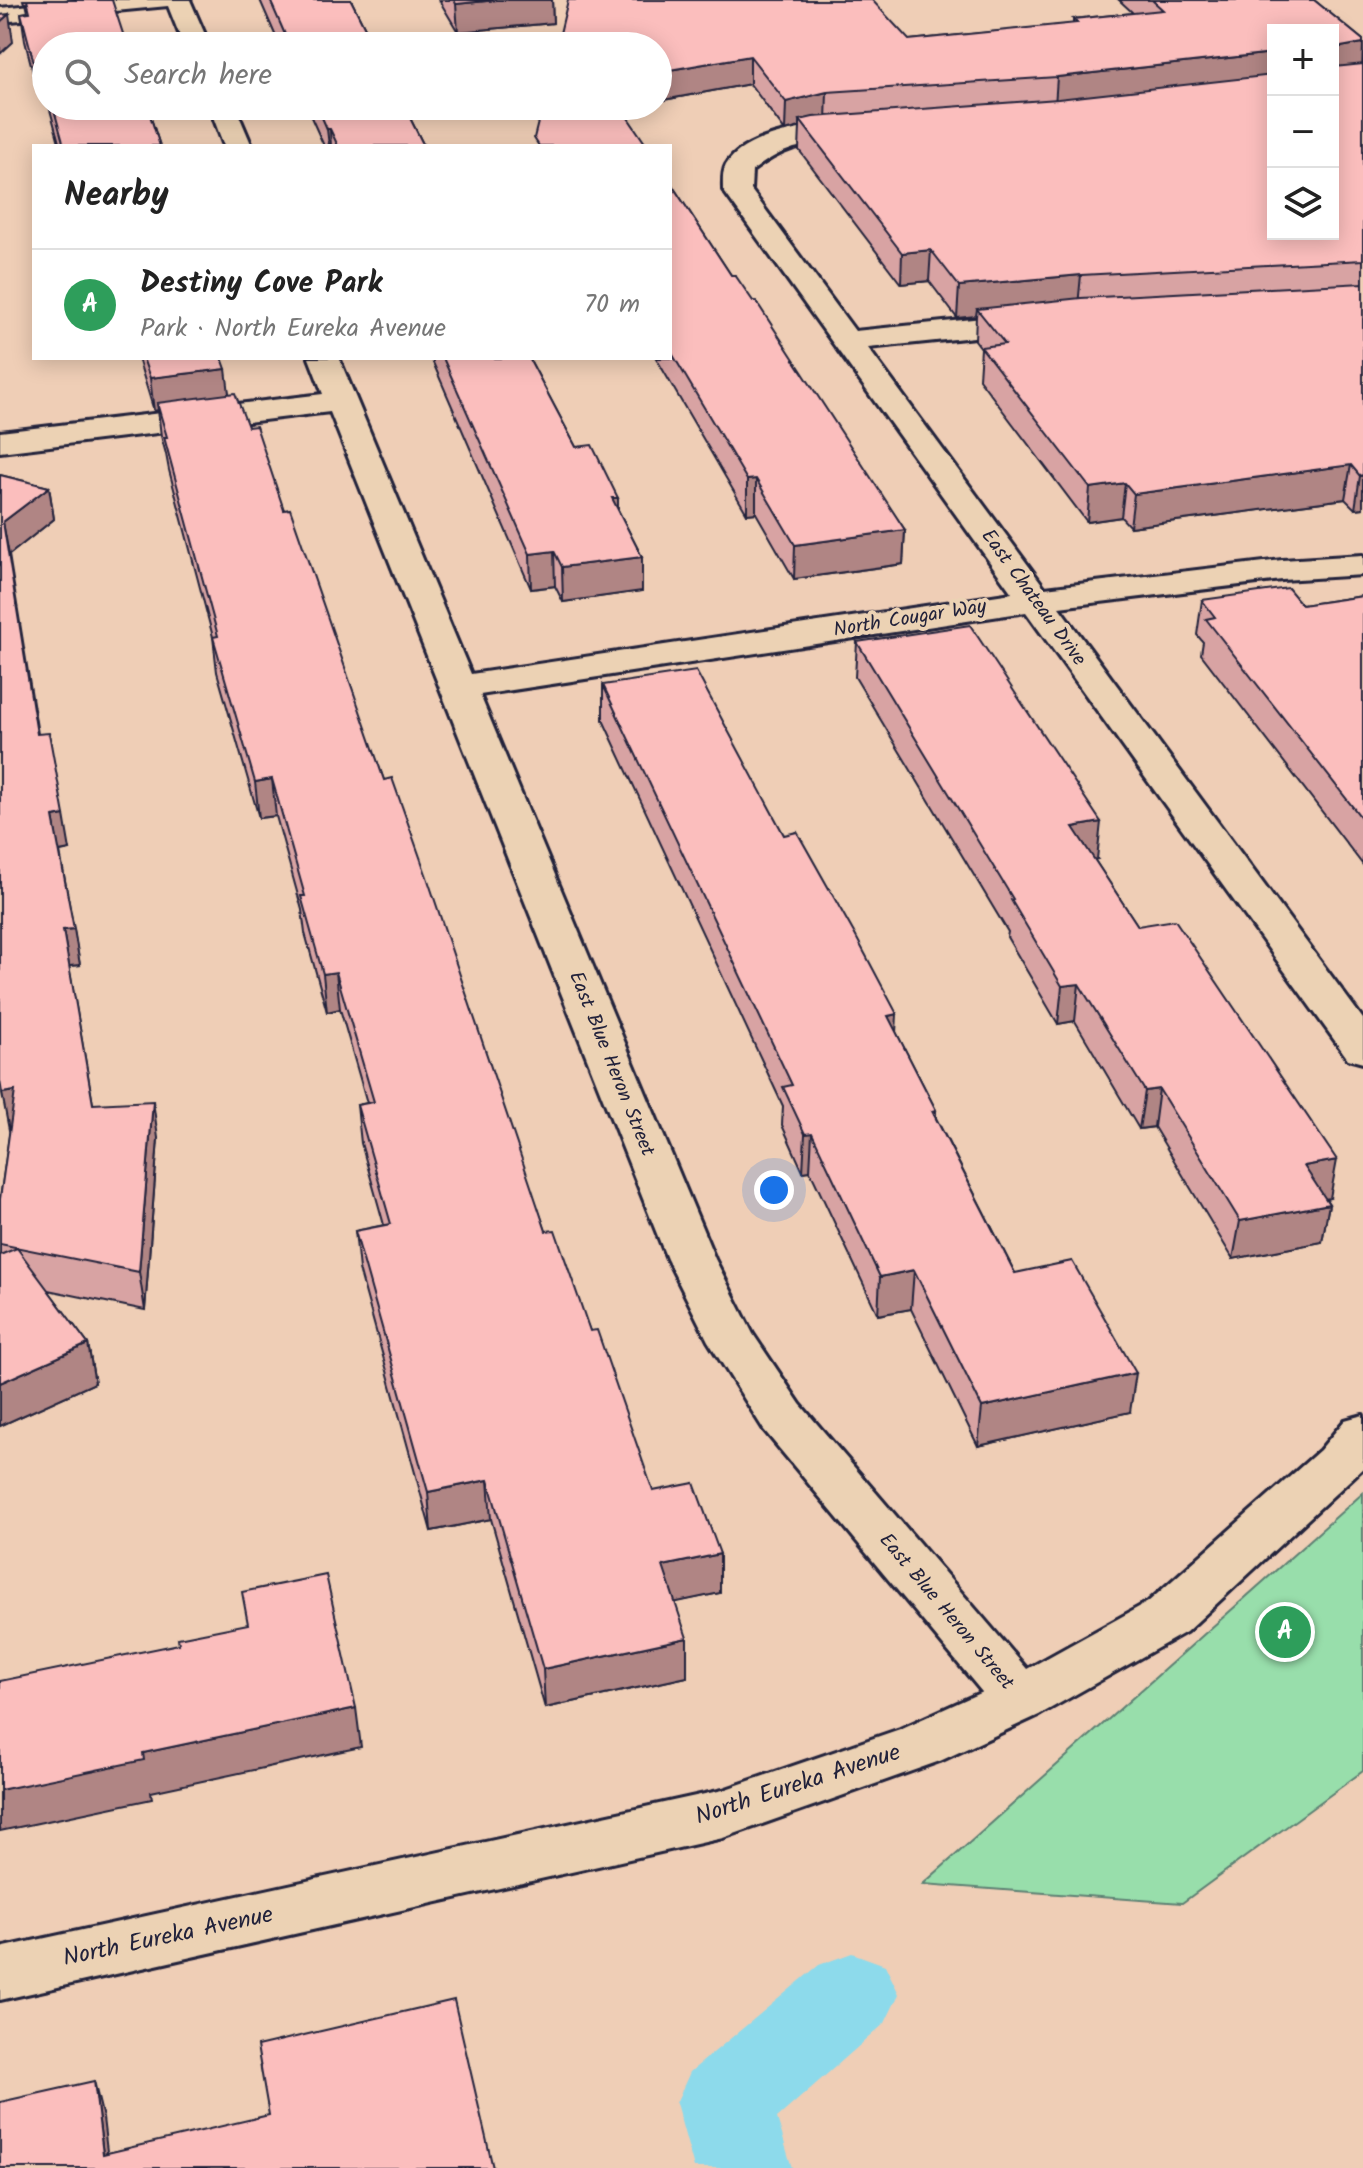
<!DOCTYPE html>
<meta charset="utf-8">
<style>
:root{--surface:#fff;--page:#f2f2f2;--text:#222;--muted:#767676;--line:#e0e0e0;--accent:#7c3aed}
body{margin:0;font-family:Kalam,sans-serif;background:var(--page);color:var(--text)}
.controls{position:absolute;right:24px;top:24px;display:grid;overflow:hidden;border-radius:0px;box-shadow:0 4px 20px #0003}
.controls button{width:72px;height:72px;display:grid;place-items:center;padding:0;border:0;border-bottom:2px solid var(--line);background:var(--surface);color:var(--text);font:40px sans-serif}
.you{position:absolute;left:774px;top:1190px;width:28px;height:28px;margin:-20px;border:6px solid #fff;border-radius:50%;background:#1a73e8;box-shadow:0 0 0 12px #1a73e833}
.badge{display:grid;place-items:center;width:52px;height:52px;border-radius:50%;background:var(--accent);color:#fff;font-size:26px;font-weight:700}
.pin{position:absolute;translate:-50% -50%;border:4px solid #fff;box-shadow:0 2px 8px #0006}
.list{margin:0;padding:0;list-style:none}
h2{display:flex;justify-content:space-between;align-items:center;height:104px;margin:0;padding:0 32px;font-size:34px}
h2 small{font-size:26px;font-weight:400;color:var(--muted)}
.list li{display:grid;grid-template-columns:52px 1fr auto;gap:24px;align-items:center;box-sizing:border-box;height:112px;padding:0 32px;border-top:2px solid var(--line)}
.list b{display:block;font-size:30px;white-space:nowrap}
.list p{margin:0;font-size:26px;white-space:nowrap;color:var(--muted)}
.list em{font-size:26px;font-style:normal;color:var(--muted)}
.icon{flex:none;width:44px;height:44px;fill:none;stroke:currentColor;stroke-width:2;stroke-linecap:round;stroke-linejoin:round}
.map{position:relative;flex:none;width:1363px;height:2168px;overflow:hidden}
.search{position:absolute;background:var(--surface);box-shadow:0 4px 20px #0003;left:32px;top:32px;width:640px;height:88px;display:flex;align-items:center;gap:20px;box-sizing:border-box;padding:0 28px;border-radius:44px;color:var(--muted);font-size:30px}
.panel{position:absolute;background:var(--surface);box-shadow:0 4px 20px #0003;left:32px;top:144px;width:640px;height:216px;border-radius:0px}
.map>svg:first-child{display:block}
.green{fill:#98deab;stroke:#5d8073;stroke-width:2}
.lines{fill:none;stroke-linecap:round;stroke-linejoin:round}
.canal{fill:#8ddaeb;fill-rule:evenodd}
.minor-casing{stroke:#22223b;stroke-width:6}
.minor{fill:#ecd2b4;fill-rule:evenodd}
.wall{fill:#d8a3a3;stroke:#22223b;stroke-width:2;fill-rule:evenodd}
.shaded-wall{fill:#b08584;stroke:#22223b;stroke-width:2}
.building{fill:#fbbebd;stroke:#22223b;stroke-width:2}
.labels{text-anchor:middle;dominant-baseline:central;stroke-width:8;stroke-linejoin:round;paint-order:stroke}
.street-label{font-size:20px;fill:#22223b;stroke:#ecd2b4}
.near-street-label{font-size:24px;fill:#22223b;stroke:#ecd2b4}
</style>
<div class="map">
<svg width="1363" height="2168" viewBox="0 0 1363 2168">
<rect width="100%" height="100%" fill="#efceb6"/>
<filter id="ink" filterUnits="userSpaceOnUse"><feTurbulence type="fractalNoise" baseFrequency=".0125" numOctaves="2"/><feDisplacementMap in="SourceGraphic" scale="16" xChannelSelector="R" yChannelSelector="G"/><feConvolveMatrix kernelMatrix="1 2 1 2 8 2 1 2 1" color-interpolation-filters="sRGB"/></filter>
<g filter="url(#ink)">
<path class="green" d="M1363 1493V1771L1182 1903 923 1884Z"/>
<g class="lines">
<path class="canal" d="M852 1953 885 1965 899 1994 885 2023 777 2118 792 2168H694L676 2103 690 2072 819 1965Z"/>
<g class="minor-casing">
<g id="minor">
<path d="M84 0H190L210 46H184L168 6 0 22V8Z"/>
<path d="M209 106H235L252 146H224Z"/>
<path d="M860 122 869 124 873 130 869 136C819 148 800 135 752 171L751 190 855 331 1033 313 1044 316 1048 322 1044 328 1033 331 868 348 1045 588 1282 560 1363 555V575L1282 580 1059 607 1363 1019V1063L1348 1059 1026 612 480 695 715 1259 753 1334 800 1404 1027 1669 1148 1602 1320 1450 1345 1420 1363 1415V1468L1186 1632 1039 1715 940 1761 723 1838 0 2000V1948L723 1790 900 1729 982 1692 764 1430 708 1341 667 1259 330 412 0 452V432L323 394 309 358H339L471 674 1012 593 723 190C723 182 722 172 726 165 746 131 825 124 860 122Z"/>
</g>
</g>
<use href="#minor" class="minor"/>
</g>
<g class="wall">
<path d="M23 0H112L46 46V95L39 96 25 41 21 13 28 12 26 3H24Z"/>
<path d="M260 0H351L374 46H280Z"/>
<path d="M439 0H552L553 23 458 32Z"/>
<path d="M1119 0H1314L1363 40V508L1355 509 1345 499 1130 527 1121 517 1087 522 979 379 981 348 975 340 976 316 957 318 929 281 901 284 799 150 800 127 785 131 750 84 658 101V46L909 40 1073 24V19L1133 13ZM1273 30 1333 234H1273Z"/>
<path d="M49 106H147L160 146H60Z"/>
<path d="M306 106H404L424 146H324Z"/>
<path d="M670 182 731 275 905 530 903 564 794 579 756 513 747 514 656 358H670Z"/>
<path d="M138 358H222L229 394 248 427 284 510 384 780 546 1231 590 1331 653 1491 720 1554V1593L675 1602 687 1677 545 1708 491 1519 431 1531 359 1269 355 1231 384 1225 361 1143 357 1105 367 1103 340 1009 327 1012 305 933 302 910 276 816 259 818 217 672 213 637 169 470 166 454 161 436 158 410 154 411Z"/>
<path d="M431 358H529L576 447 618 498V510L642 557V591L563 602 555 586 531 589Z"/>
<path d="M0 475 49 487 54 519 9 555 38 734 70 850 60 852 80 965 69 966 93 1104 158 1138 145 1310 48 1290 88 1344 95 1383 0 1426V1199L10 1129Z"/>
<path d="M1363 596V865L1201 654 1203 642 1197 635 1202 600 1302 605Z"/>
<path d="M857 642 1097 859H1094L1138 926 1330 1198 1326 1199 1329 1204 1322 1242 1233 1259 1154 1127 1139 1129 1075 1021 1058 1024 1007 937 1008 932 855 677Z"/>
<path d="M603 685 784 835 896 1032 936 1110V1118L1015 1273 1130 1412 978 1446 911 1309 878 1315 810 1171 803 1172 782 1125 783 1106 603 720Z"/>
</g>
<g class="shaded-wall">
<path d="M497 0H552L553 23 458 32 456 4Z"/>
<path d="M9 14 13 42 0 54V22Z"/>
<path d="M1363 43 1362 71 1333 76 1335 48Z"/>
<path d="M1273 53V81L1055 106 1057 77Z"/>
<path d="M750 56V84L658 101V72Z"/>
<path d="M42 66 46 95 39 96 35 67Z"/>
<path d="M827 92 826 121 800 120V127L785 131 786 102Z"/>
<path d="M327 129H330L331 146H329Z"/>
<path d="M931 250 929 281 901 284 902 253Z"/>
<path d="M1081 275 1078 306 977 309 976 316 957 318 959 286Z"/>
<path d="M226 369 230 402 157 403 158 410 154 411 150 378Z"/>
<path d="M1351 465 1345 499 1130 527 1134 494Z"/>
<path d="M1363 475V508L1355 509 1360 476Z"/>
<path d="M756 479V513L747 514V480Z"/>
<path d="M1125 483 1121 517 1087 522 1090 488Z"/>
<path d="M49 487 54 519 9 555 3 522Z"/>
<path d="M612 498H618V532Z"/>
<path d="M905 530 903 564 794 579 795 545Z"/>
<path d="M554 551 555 586 531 589 530 554Z"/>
<path d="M642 557V591L563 602 562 567Z"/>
<path d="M272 779 276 816 259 818 255 782Z"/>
<path d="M64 815 70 850 59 852 53 817Z"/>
<path d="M1101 822 1097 859 1070 863 1073 827Z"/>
<path d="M74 929 80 965 69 966 63 930Z"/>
<path d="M336 972 340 1009 327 1012 323 974Z"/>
<path d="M1079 984 1075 1021 1058 1024 1062 986Z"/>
<path d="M897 1014 895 1052 888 1016Z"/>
<path d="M1159 1089 1154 1127 1139 1129 1145 1091Z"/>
<path d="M15 1091 22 1127 9 1130 2 1093Z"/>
<path d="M153 1101 158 1138 145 1310 139 1272Z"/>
<path d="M812 1133 810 1171 803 1172 805 1134Z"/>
<path d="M1337 1160 1330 1198 1297 1204 1304 1166Z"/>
<path d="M1329 1204 1322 1242 1233 1259 1240 1221Z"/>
<path d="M914 1270 911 1309 878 1315 880 1277Z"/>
<path d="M88 1344 95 1383 0 1426V1383Z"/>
<path d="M1136 1373 1130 1412 978 1446 982 1407Z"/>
<path d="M488 1480 491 1519 431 1531 428 1492Z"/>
<path d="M720 1554V1593L663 1605V1566Z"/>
<path d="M687 1638V1677L545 1708 543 1669Z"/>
<path d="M356 1708 361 1747 151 1792 152 1799 0 1831V1790L143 1753Z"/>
<path d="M94 2081 103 2118 109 2168 103 2154Z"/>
</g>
<g class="building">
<path d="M27 0H112L127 46H46V80L42 66 35 67 21 13 30 12Z"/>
<path d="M270 0H351L374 46H290Z"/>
<path d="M454 0H497L456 4Z"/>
<path d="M568 0H872L909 40 1077 23 1073 19 1163 10 1152 0H1314L1363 40V43L1335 48V67L1363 64V260L1081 275 959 286 931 250 902 253 800 120 813 117 1058 99 1273 75V234H1333V30H1273V53L1057 77 827 92 786 102 750 56 658 72V46H557Z"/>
<path d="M9 14 0 22V15Z"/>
<path d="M53 106H147L160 146H64Z"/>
<path d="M317 106H404L424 146H338L330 129H327Z"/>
<path d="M542 106H620L647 146H539L534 138Z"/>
<path d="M670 182 731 275H735L753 301H756L905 530 795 545 756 479 747 480 670 350Z"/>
<path d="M1363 283V475L1360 476 1351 465 1134 494 1125 483 1090 488 981 347 1005 344 977 309 1081 298Z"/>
<path d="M143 358H222L226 369 150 378Z"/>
<path d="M443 358H529L576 447 592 445 618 498H612L642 557 562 567 554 551 530 554Z"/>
<path d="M235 393 248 427 256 426 284 510 290 509 384 780 392 778 427 877 546 1231 555 1230 590 1331 597 1330 653 1491 694 1483 720 1554 663 1566 687 1638 543 1669 488 1480 428 1492 355 1231 391 1224 357 1105 374 1102 336 972 323 974 301 896H305L272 779 255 782 213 637 218 636 164 437H167L157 403Z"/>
<path d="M0 475 49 487 3 522 37 734 49 733 64 815 53 817 74 929 63 930 93 1104 153 1101 139 1272 0 1244V1199L15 1091 2 1093 0 1081Z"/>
<path d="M1288 588 1302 605 1363 596V820L1206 619 1215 617 1202 600Z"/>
<path d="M970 625 1101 822 1073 827 1138 926 1175 920 1337 1160 1304 1166 1329 1204 1240 1221 1159 1089 1145 1091 1079 984 1062 986 1011 900 1013 899 857 642Z"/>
<path d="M696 671 784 835 797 832 854 933 897 1014 888 1016 936 1110 932 1111 1015 1273 1072 1261 1136 1373 982 1407 914 1270 880 1277 812 1133 805 1134 783 1087 792 1085 603 685Z"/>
<path d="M17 1248 88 1344 0 1383V1255Z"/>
<path d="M326 1575 356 1708 143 1753 144 1760 0 1790V1681L179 1644 178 1638 248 1624 242 1592Z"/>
<path d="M454 2000 493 2168H0V2102L94 2081 103 2154 269 2115 257 2046Z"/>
</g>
</g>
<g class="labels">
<g class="street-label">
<text transform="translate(1033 598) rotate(54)">East Chateau Drive</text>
<text transform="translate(910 619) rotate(-9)">North Cougar Way</text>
<text transform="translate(611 1064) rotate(68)">East Blue Heron Street</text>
<text transform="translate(946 1612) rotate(50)">East Blue Heron Street</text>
</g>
<g class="near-street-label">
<text transform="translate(798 1785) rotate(-18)">North Eureka Avenue</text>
<text transform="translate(168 1937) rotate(-12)">North Eureka Avenue</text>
</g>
</g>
</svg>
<div class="controls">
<button>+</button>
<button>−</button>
<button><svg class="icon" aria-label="layers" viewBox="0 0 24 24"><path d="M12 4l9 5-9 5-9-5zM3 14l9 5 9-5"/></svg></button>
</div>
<div class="you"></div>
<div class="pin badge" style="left:1285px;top:1632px;background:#2e9e5b">A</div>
<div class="search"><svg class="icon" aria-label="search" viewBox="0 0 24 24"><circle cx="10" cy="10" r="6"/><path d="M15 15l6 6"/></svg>Search here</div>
<section class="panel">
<h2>Nearby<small></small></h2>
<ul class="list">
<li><span class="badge" style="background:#2e9e5b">A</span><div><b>Destiny Cove Park</b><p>Park · North Eureka Avenue</p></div><em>70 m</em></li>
</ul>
</section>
</div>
